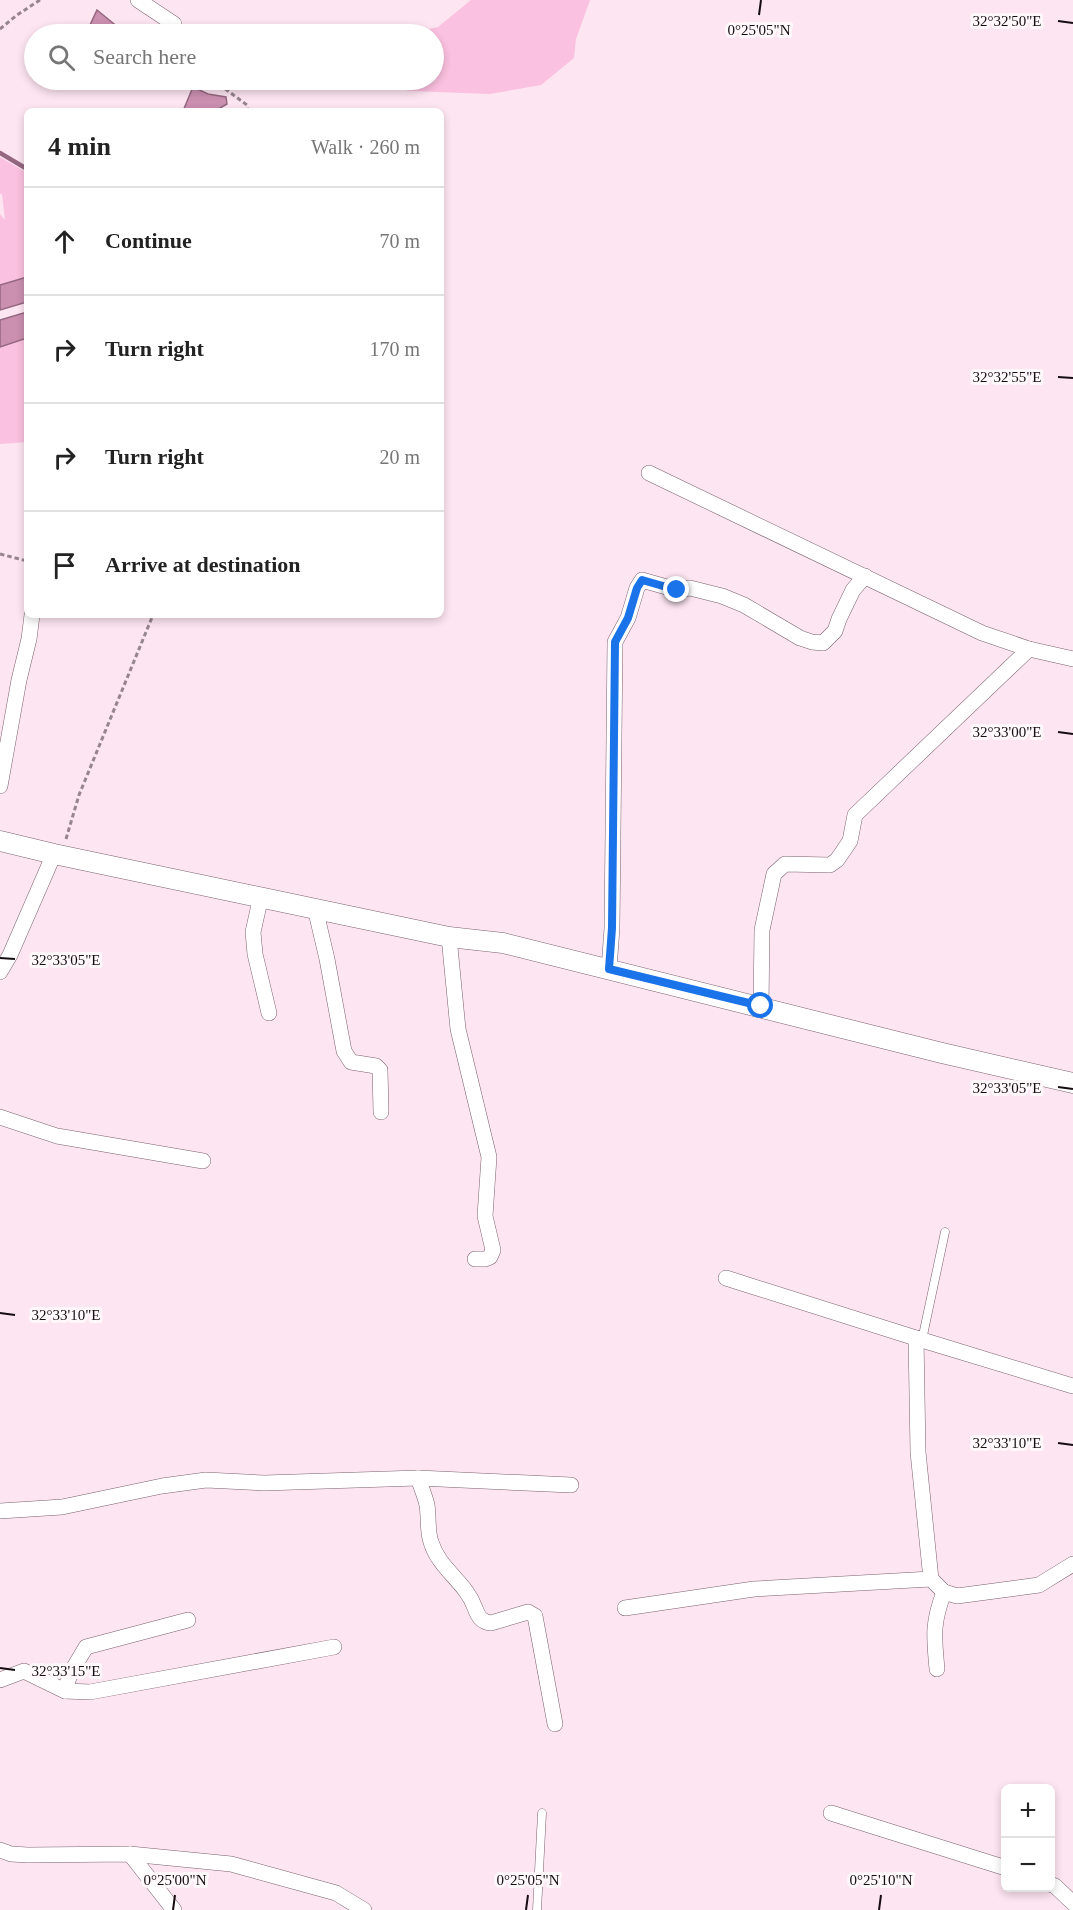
<!DOCTYPE html>
<meta charset="utf-8">
<style>
:root{--surface:#fff;--page:#f2f2f2;--text:#222;--muted:#767676;--line:#e0e0e0}
body{margin:0;font-family:"Times New Roman",serif;background:var(--page);color:var(--text)}
.controls{position:absolute;right:18px;bottom:18px;display:grid;overflow:hidden;border-radius:9px;box-shadow:0 3px 9px #0003}
.controls button{width:54px;height:54px;display:grid;place-items:center;padding:0;border:0;border-bottom:2px solid var(--line);background:var(--surface);color:var(--text);font:30px sans-serif}
.stop{position:absolute;width:18px;height:18px;margin:-14px;border:4px solid #1a73e8;border-radius:50%;background:#fff}
.stop.end{background:#1a73e8;border-color:#fff;box-shadow:0 2px 6px #0008}
.list{margin:0;padding:0;list-style:none}
h2{display:flex;justify-content:space-between;align-items:center;height:78px;margin:0;padding:0 24px;font-size:26px}
h2 small{font-size:20px;font-weight:400;color:var(--muted)}
.list li{display:grid;grid-template-columns:39px 1fr auto;gap:18px;align-items:center;box-sizing:border-box;height:108px;padding:0 24px;border-top:2px solid var(--line)}
.list b{display:block;font-size:22px;white-space:nowrap}
.list em{font-size:20px;font-style:normal;color:var(--muted)}
.icon{flex:none;width:33px;height:33px;fill:none;stroke:currentColor;stroke-width:2;stroke-linecap:round;stroke-linejoin:round}
.map{position:relative;flex:none;width:1073px;height:1910px;overflow:hidden}
.search{position:absolute;background:var(--surface);box-shadow:0 3px 9px #0003;left:24px;top:24px;width:420px;height:66px;display:flex;align-items:center;gap:15px;box-sizing:border-box;padding:0 21px;border-radius:33px;color:var(--muted);font-size:22px}
.panel{position:absolute;background:var(--surface);box-shadow:0 3px 9px #0003;left:24px;top:108px;width:420px;height:510px;border-radius:9px}
.map>svg:first-child{display:block}
.green{fill:#fbc1e0}
.water{fill:#cb8fb0;stroke:#956881;stroke-width:1.5}
.lines{fill:none;stroke-linecap:round;stroke-linejoin:round}
.stream{stroke:#956881;stroke-width:4.5}
.service-casing{stroke:#7a616e;stroke-width:9}
.minor-casing{stroke:#7a616e;stroke-width:16}
.tertiary-casing{stroke:#7a616e;stroke-width:21}
.path{stroke:#96858d;stroke-width:3;stroke-dasharray:4.5 3;stroke-linecap:butt}
.service{stroke:#fff;stroke-width:8}
.minor{stroke:#fff;stroke-width:15}
.tertiary{stroke:#fff;stroke-width:20}
.route{stroke:#1a73e8;stroke-width:8}
.ticks{fill:none;stroke:#160d12;stroke-width:2}
.ticks-label{font-size:15px;text-anchor:middle;fill:#160d12;stroke:#fef8fb;stroke-width:6;stroke-linejoin:round;paint-order:stroke}
</style>
<div class="map">
<svg width="1073" height="1910" viewBox="0 0 1073 1910">
<rect width="100%" height="100%" fill="#fde5f1"/>
<g class="green">
<path d="M471 0H590L576 39 574 58 541 85 490 94 411 91 349 80H434V34H406L438 27Z"/>
<path d="M0 157 27 173V277L0 285V214L5 220 2 194H0Z"/>
<path d="M27 338V442L0 444V347Z"/>
</g>
<g class="water">
<path d="M97 10 119 28 114 33 94 34 90 25Z"/>
<path d="M193 87 208 94 226 97 227 104 215 111H183Z"/>
<path d="M27 277V302L0 310V285Z"/>
<path d="M27 312V338L0 347V320Z"/>
</g>
<g class="lines">
<path class="stream" d="M0 153 27 169"/>
<g class="service-casing">
<g id="service">
<path d="M922 1340 945 1232"/>
<path d="M537 1910 542 1813"/>
</g>
</g>
<g class="minor-casing">
<g id="minor">
<path d="M138 0 174 24"/>
<path d="M649 473 982 633 1029 649 1073 659"/>
<path d="M0 786 19 680 29 639 32 615"/>
<path d="M261 896 253 932 255 954 269 1013"/>
<path d="M315 908 327 959 344 1051 351 1062 376 1066 380 1070 381 1112"/>
<path d="M449 937 458 1029 489 1157 485 1216 493 1250 490 1257 485 1259H475"/>
<path d="M609 969 612 928 615 642 628 618 637 588 642 580 677 590 690 588 722 596 744 605 800 638 812 642 823 643 835 631 839 619 853 590 865 576"/>
<path d="M0 972 10 955 54 854"/>
<path d="M761 1006 762 930 774 874 785 864 830 865 837 860 850 841 855 815 1029 649"/>
<path d="M0 1117 57 1136 203 1161"/>
<path d="M726 1278 922 1340 1073 1386"/>
<path d="M916 1338 918 1452 931 1579 944 1592 957 1596 1039 1585 1073 1564"/>
<path d="M418 1478 571 1485"/>
<path d="M0 1511 62 1507 162 1486 206 1480 264 1483 418 1478C421 1487 425 1496 427 1505 429 1517 427 1531 431 1542 439 1569 466 1582 475 1608 478 1616 481 1622 491 1623L528 1612 535 1616 555 1724"/>
<path d="M625 1608 754 1589 931 1579"/>
<path d="M937 1669C934 1636 932 1624 944 1592"/>
<path d="M0 1680 24 1671 65 1691 90 1692 334 1647"/>
<path d="M65 1691 70 1674 86 1647 188 1620"/>
<path d="M831 1813 1006 1868"/>
<path d="M0 1850 11 1854 28 1855 130 1854 231 1864 336 1893 364 1910"/>
<path d="M130 1854 174 1910"/>
<path d="M1050 1884 1055 1886 1073 1903"/>
</g>
</g>
<g class="tertiary-casing">
<path id="tertiary" d="M0 841 54 854 449 937 503 943 942 1053 1073 1083"/>
</g>
<g class="path">
<path d="M0 29 17 15 40 0"/>
<path d="M213 80 247 105 248 111"/>
<path d="M0 554 27 561"/>
<path d="M66 839 79 795 153 615"/>
</g>
<use href="#service" class="service"/>
<use href="#minor" class="minor"/>
<use href="#tertiary" class="tertiary"/>
</g>
<g class="lines">
<path class="route" d="M677 590 642 580 637 588 628 618 615 642 612 928 609 969 761 1006"/>
</g>
<path class="ticks" d="M759 15 761 0M1058 21 1073 23M1058 377 1073 378M1058 732 1073 734M0 958 15 959M1058 1087 1073 1089M0 1313 15 1315M1058 1443 1073 1445M0 1668 15 1670M173 1910 175 1895M526 1910 528 1895M879 1910 881 1895"/>
<g class="ticks-label">
<text x="1007" y="26">32°32'50"E</text>
<text x="759" y="35">0°25'05"N</text>
<text x="1007" y="382">32°32'55"E</text>
<text x="1007" y="737">32°33'00"E</text>
<text x="66" y="965">32°33'05"E</text>
<text x="1007" y="1093">32°33'05"E</text>
<text x="66" y="1320">32°33'10"E</text>
<text x="1007" y="1448">32°33'10"E</text>
<text x="66" y="1676">32°33'15"E</text>
<text x="175" y="1885">0°25'00"N</text>
<text x="528" y="1885">0°25'05"N</text>
<text x="881" y="1885">0°25'10"N</text>
</g>
</svg>
<div class="controls">
<button>+</button>
<button>−</button>
</div>
<div class="stop" style="left:761px;top:1006px"></div>
<div class="stop end" style="left:677px;top:590px"></div>
<div class="search"><svg class="icon" aria-label="search" viewBox="0 0 24 24"><circle cx="10" cy="10" r="6"/><path d="M15 15l6 6"/></svg>Search here</div>
<section class="panel">
<h2>4 min<small>Walk · 260 m</small></h2>
<ul class="list">
<li><svg class="icon" aria-label="ahead" viewBox="0 0 24 24"><path d="M12 20V5M6 11l6-6 6 6"/></svg><div><b>Continue</b></div><em>70 m</em></li>
<li><svg class="icon" aria-label="right" viewBox="0 0 24 24"><path d="M7 20v-9h11M14 6l5 5-5 5"/></svg><div><b>Turn right</b></div><em>170 m</em></li>
<li><svg class="icon" aria-label="right" viewBox="0 0 24 24"><path d="M7 20v-9h11M14 6l5 5-5 5"/></svg><div><b>Turn right</b></div><em>20 m</em></li>
<li><svg class="icon" aria-label="arrive" viewBox="0 0 24 24"><path d="M6 21V4h12l-3 4 3 4H6"/></svg><div><b>Arrive at destination</b></div></li>
</ul>
</section>
</div>
